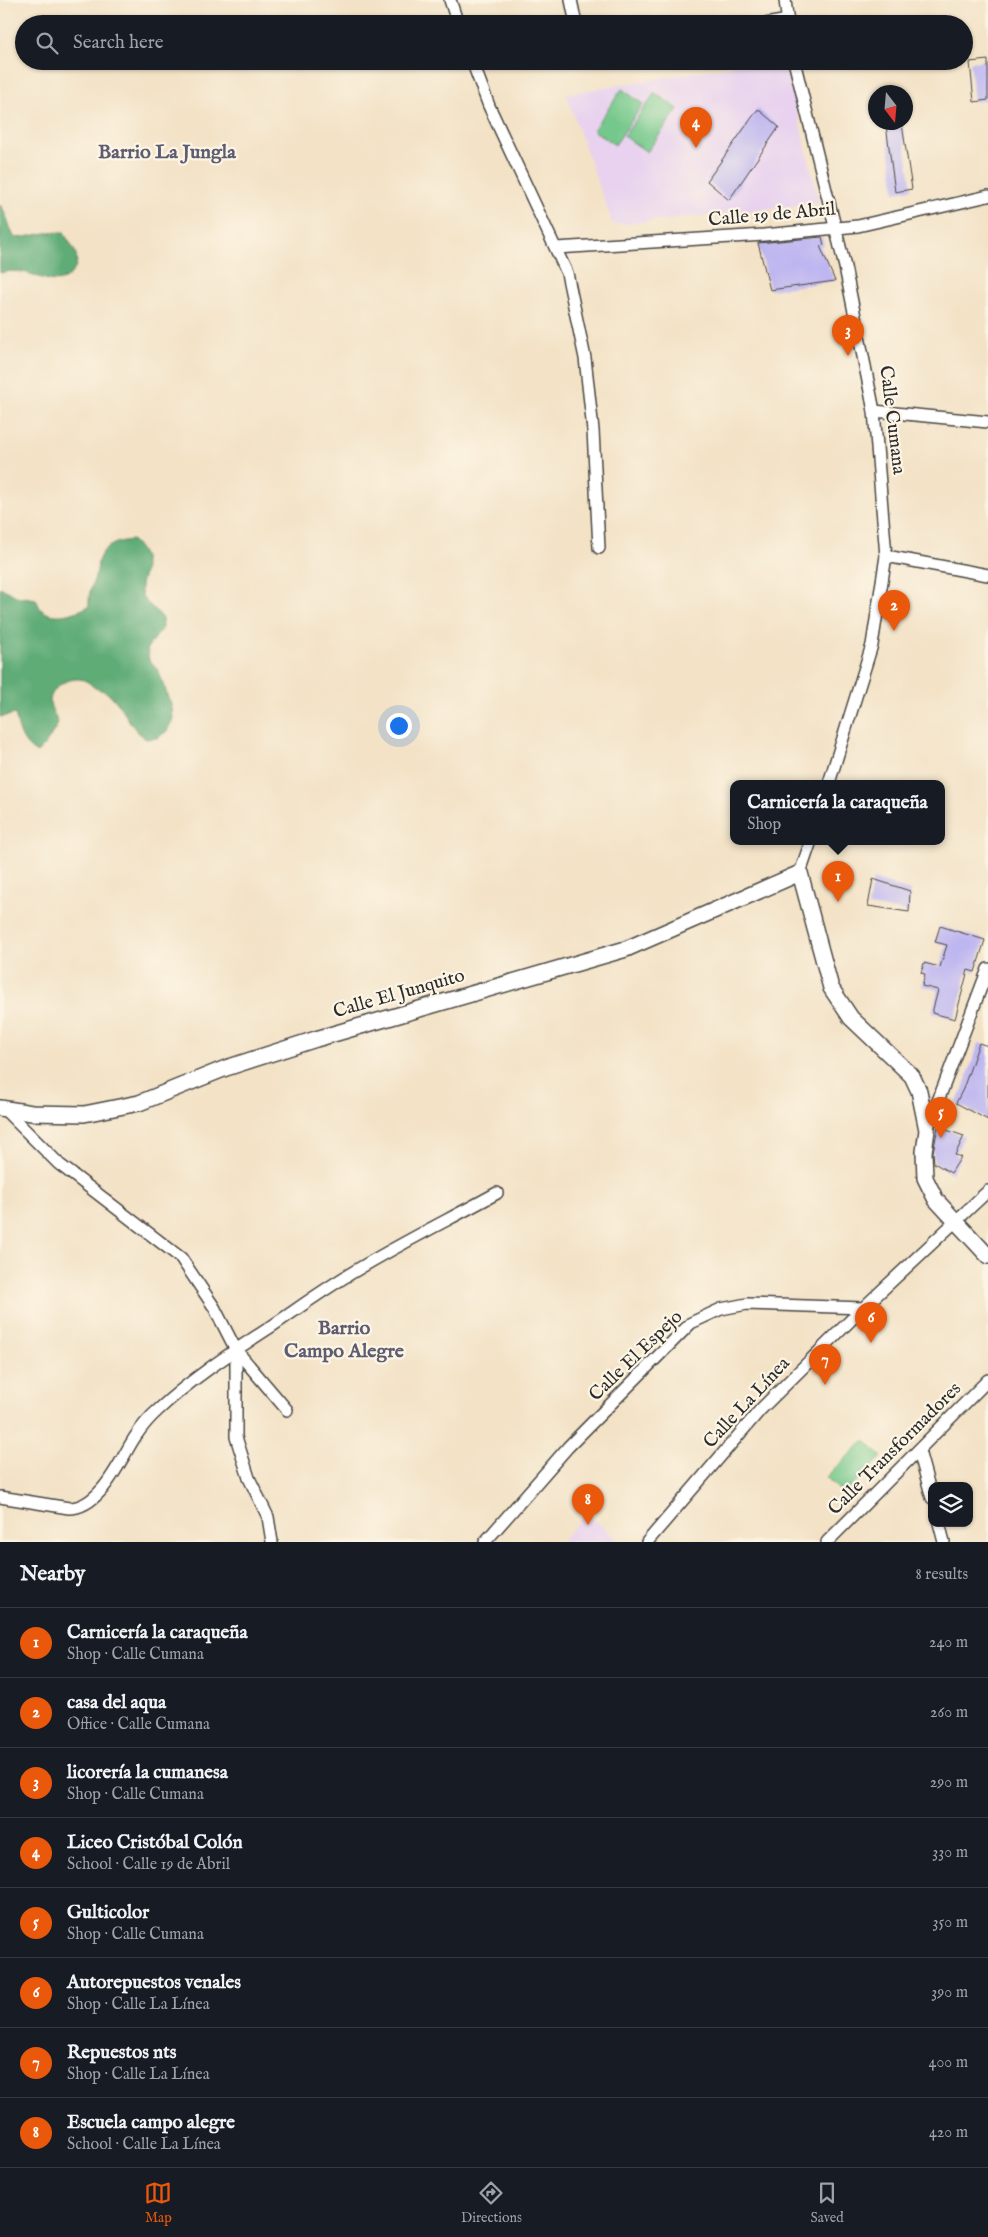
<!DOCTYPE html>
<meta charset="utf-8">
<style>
:root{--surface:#171b24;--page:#20242c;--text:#f1f3f6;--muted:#9ea1a6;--line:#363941;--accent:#ea580c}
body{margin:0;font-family:"IM FELL English",serif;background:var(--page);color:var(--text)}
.controls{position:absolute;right:15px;bottom:15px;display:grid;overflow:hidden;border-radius:10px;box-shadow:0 1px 4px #0004}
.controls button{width:45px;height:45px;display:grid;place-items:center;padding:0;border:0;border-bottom:1px solid var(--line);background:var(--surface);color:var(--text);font:25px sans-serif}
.compass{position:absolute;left:868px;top:85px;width:45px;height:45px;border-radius:50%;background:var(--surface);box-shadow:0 1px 4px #0004;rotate:164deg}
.you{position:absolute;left:398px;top:725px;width:18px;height:18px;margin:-12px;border:4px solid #fff;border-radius:50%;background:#1a73e8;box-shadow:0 0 0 8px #1a73e833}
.badge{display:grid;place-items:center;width:32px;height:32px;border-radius:50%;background:var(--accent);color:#fff;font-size:16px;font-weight:700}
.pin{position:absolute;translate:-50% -41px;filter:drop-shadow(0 1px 2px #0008)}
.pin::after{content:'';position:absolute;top:26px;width:18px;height:15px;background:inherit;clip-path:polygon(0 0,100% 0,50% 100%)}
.popup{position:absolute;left:730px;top:780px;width:215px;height:65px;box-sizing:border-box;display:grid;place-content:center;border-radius:10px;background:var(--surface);filter:drop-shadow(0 1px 4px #0005);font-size:16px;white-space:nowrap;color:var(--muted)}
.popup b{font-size:19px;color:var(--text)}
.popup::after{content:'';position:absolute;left:50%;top:100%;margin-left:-10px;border:10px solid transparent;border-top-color:var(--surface)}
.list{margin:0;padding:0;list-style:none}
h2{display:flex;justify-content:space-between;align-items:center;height:65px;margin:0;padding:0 20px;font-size:21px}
h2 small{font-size:16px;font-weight:400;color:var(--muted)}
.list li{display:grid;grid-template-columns:32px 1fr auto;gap:15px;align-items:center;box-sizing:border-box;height:70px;padding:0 20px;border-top:1px solid var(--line)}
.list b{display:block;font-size:19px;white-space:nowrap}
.list p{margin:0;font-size:16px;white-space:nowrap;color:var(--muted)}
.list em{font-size:16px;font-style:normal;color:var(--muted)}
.icon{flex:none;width:28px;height:28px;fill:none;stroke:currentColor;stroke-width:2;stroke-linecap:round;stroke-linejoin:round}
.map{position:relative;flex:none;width:988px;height:1542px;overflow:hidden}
.search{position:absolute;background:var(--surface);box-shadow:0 1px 4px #0004;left:15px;right:15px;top:15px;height:55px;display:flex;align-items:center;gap:12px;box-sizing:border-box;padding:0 18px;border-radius:28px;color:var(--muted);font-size:19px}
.sheet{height:625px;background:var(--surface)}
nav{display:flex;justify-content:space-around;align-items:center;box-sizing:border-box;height:70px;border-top:1px solid var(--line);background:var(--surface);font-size:14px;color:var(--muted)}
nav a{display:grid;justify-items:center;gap:2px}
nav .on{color:var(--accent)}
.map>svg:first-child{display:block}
.built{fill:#e8d2ef}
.green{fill:#74c88b;stroke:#507a5b}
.forest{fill:#5fac77;stroke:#456c51}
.building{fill:#beb6f0}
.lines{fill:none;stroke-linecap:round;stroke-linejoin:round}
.minor-casing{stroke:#494642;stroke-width:14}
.tertiary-casing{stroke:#494642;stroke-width:18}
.minor{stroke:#fff;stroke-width:11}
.tertiary{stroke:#fff;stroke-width:15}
.labels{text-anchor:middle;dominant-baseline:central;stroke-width:4.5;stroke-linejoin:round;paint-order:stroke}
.street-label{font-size:19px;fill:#2b2b2b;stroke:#fcf5e5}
.neighbourhood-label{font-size:20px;font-weight:bold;fill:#5e5c70;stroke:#fcf5e5}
</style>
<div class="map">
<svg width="988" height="1542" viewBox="0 0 988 1542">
<rect width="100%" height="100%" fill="#fcf5e5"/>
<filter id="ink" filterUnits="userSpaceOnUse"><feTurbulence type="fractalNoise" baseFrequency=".02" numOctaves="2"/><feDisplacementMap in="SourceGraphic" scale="10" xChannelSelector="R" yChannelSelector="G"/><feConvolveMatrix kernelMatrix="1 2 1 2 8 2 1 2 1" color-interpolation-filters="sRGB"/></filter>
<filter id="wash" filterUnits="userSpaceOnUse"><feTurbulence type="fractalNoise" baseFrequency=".0096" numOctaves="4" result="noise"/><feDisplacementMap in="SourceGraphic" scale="20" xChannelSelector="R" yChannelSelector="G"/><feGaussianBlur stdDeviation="1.12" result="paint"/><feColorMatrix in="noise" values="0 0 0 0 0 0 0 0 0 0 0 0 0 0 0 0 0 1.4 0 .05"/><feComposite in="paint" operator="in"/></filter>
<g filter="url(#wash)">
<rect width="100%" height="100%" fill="#f3e2c6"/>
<g class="built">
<path d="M762 61H785L819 203 613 225 566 94Z"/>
<path d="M586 1513 616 1538 613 1542H561Z"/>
</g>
<g class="green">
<path d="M622 89 643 104 615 145 593 130Z"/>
<path d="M655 93 678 109 647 152 624 136Z"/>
<path d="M865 1440 882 1457 843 1494 826 1477Z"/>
</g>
<g class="forest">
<path d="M0 205C8 214 8 227 15 238 32 237 47 230 64 233 71 246 83 257 73 271 60 290 41 276 23 272 15 271 8 271 0 273Z"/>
<path d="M132 540C159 567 134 578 143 598 145 602 158 612 162 617V629L147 648 149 660 158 670 172 707 173 719 167 731 157 738 146 739C128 727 123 703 106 692 103 690 99 690 95 688 92 686 89 682 86 681 73 674 51 686 50 701 50 708 56 717 58 724L45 745 37 753C21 743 19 731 15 714L0 717V587L16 596 36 599C38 603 39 608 42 610 54 621 78 612 89 606 88 590 93 585 97 571 98 567 97 562 99 559 104 545 119 541 132 540Z"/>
</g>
<g id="blocks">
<g class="building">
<path d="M988 60V100L974 102 970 62Z"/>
<path d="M758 109 779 127 729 200 707 181Z"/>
<path d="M902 124 912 189 895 192 886 125Z"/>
<path d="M822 237 824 245 820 246 835 281 770 290 758 243Z"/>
<path d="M873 879 910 891 909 912 868 906Z"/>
<path d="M940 926 985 940 975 972 968 970 955 1019 932 1013 938 990 922 986 925 974 921 973 924 963 940 967 947 945 935 942Z"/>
<path d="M979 1043 988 1046V1120L956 1103 963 1089Z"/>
<path d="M938 1127 964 1136 955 1155 961 1157 951 1173 934 1163 933 1152Z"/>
</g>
</g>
</g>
<g filter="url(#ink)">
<use href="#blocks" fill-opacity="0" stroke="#494642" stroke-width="1"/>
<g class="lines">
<g class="minor-casing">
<g id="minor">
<path d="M450 0 458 24"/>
<path d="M571 0 576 24"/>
<path d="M785 0 788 24"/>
<path d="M766 24 788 20"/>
<path d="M472 61 489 106 567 273 585 358 593 430 599 548"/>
<path d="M794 61 845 267 874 411 886 556 872 645 829 783"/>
<path d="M556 248 764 235 858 226 988 196"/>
<path d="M874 411 988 422"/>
<path d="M886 556 988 575"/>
<path d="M800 873 811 841"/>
<path d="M3 1108 59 1164 181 1258 214 1307 236 1350V1437L249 1478 268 1517 272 1542"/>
<path d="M927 1130 988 969"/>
<path d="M236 1350 287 1410"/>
<path d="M919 1451 932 1498"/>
<path d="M0 1497 69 1508C101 1508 120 1460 135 1437 141 1428 149 1418 157 1411 190 1380 229 1354 266 1330 296 1310 324 1289 355 1271 401 1243 450 1219 497 1193"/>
<path d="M939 1523 944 1542"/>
<path d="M485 1542 568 1447 691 1323 721 1309 747 1304 863 1308"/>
<path d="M647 1542 761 1409 863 1308 988 1191"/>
<path d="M827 1542 988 1380"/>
</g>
</g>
<g class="tertiary-casing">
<path id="tertiary" d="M0 1108 32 1113 84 1114 139 1103 226 1068 316 1039 626 949 800 873 831 988 851 1018 912 1076 919 1091 927 1130 924 1152 925 1178 936 1200 988 1256"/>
</g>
<use href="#minor" class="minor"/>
<use href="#tertiary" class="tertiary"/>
</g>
</g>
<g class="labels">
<g class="street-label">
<text transform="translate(772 215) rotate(-5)">Calle 19 de Abril</text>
<text transform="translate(892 420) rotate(83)">Calle Cumana</text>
<text transform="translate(399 994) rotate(-16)">Calle El Junquito</text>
<text transform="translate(636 1356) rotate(-44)">Calle El Espejo</text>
<text transform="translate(747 1403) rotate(-47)">Calle La Línea</text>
<text transform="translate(895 1449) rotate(-45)">Calle Transformadores</text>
</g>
<g class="neighbourhood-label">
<text x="167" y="152">Barrio La Jungla</text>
<text x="344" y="1328">Barrio<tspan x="344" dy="23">Campo Alegre</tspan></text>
</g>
</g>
</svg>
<div class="controls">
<button><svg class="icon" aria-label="layers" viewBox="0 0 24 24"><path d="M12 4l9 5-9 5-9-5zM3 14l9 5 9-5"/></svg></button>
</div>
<svg class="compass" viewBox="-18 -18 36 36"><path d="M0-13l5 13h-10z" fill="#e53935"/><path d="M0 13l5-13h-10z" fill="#9ea1a6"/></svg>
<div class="you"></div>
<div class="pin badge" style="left:838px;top:902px">1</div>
<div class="popup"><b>Carnicería la caraqueña</b>Shop</div>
<div class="pin badge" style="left:894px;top:631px">2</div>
<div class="pin badge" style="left:848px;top:356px">3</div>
<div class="pin badge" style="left:696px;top:148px">4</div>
<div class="pin badge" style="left:941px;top:1138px">5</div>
<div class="pin badge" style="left:871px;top:1343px">6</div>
<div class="pin badge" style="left:825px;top:1385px">7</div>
<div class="pin badge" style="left:588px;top:1525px">8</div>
<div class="search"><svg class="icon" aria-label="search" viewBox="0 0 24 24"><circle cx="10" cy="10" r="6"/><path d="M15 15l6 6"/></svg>Search here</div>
</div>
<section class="sheet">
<h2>Nearby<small>8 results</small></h2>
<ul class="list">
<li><span class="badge">1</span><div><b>Carnicería la caraqueña</b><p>Shop · Calle Cumana</p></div><em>240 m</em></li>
<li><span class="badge">2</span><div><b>casa del aqua</b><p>Office · Calle Cumana</p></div><em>260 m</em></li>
<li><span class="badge">3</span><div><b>licorería la cumanesa</b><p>Shop · Calle Cumana</p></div><em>290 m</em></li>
<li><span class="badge">4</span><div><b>Liceo Cristóbal Colón</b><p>School · Calle 19 de Abril</p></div><em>330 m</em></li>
<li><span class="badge">5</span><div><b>Gulticolor</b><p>Shop · Calle Cumana</p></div><em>350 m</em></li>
<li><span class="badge">6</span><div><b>Autorepuestos venales</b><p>Shop · Calle La Línea</p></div><em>390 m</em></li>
<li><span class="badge">7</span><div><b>Repuestos nts</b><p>Shop · Calle La Línea</p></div><em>400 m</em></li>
<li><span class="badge">8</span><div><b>Escuela campo alegre</b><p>School · Calle La Línea</p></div><em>420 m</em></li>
</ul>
</section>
<nav>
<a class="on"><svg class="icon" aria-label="map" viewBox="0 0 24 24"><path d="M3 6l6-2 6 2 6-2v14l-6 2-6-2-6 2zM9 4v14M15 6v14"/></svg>Map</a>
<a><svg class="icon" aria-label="directions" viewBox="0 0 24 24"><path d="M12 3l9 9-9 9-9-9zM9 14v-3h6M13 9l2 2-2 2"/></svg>Directions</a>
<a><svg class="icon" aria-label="saved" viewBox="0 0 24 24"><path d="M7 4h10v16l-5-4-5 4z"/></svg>Saved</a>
</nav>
